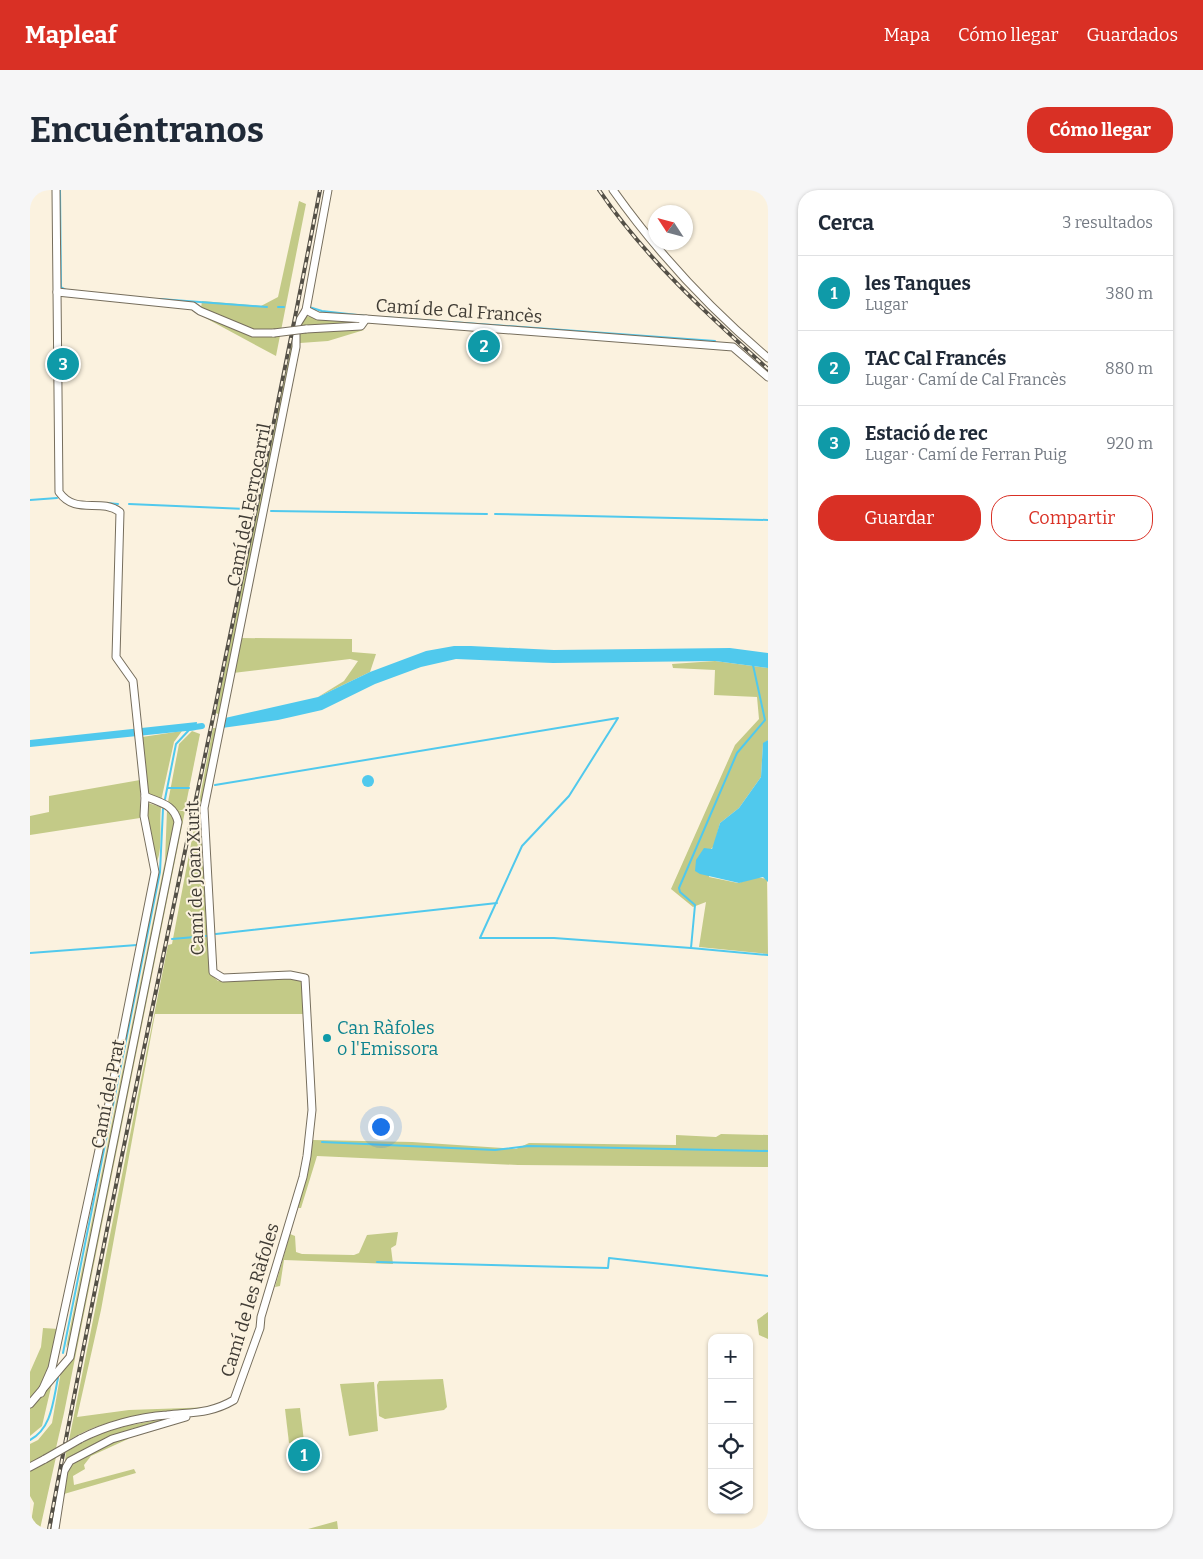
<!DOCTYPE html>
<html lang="es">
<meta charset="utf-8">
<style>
:root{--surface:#fff;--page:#f6f6f7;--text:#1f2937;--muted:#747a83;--line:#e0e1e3;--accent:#d93025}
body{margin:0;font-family:Bitter,serif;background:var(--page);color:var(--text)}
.controls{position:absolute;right:15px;bottom:15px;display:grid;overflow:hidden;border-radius:10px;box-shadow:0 1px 4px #0004}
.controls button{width:45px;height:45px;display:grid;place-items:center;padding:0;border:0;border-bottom:1px solid var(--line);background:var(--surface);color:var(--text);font:25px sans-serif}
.compass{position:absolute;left:618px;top:15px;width:45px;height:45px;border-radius:50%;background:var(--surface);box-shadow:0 1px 4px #0004;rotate:306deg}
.you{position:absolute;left:350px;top:936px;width:18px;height:18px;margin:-12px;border:4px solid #fff;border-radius:50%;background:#1a73e8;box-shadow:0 0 0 8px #1a73e833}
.badge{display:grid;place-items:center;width:32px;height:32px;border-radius:50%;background:var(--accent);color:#fff;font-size:16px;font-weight:700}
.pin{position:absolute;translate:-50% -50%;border:2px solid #fff;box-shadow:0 1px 5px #0006}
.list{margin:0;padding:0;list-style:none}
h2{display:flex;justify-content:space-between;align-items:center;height:65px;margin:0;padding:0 20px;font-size:21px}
h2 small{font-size:16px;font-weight:400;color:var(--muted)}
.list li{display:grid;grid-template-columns:32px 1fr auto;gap:15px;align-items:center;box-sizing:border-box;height:75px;padding:0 20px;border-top:1px solid var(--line)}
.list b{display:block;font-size:19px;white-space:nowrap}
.list p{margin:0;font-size:16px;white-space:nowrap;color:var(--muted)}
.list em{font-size:16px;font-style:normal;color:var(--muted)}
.actions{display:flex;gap:10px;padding:15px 20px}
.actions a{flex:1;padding:11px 0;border:1px solid var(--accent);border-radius:20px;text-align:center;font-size:18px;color:var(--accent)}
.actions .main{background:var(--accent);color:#fff}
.icon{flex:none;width:28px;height:28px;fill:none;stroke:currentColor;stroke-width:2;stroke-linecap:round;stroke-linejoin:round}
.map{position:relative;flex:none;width:738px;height:1339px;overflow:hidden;border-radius:20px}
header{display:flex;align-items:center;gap:30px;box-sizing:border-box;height:70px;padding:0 25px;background:var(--accent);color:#fff}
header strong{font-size:24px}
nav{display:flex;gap:28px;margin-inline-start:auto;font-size:18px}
.intro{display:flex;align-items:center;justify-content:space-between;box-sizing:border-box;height:120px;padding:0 30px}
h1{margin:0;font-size:35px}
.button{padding:12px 22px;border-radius:20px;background:var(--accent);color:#fff;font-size:18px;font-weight:700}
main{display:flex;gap:30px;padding:0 30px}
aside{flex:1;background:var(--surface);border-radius:20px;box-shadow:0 1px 4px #0004}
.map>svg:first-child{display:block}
.green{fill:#c3ca87}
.water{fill:#50c9ed}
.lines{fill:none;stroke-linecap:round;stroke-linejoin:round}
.stream{stroke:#50c9ed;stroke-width:2}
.canal{stroke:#50c9ed;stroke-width:6}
.minor-casing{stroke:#766e5d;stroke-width:9}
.minor{stroke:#fff;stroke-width:7}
.rail-casing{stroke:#545047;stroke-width:4}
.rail{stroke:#fbf2df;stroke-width:2;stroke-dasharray:5.5;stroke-linecap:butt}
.minor-bridge-casing{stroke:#766e5d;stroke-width:9;stroke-linecap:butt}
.minor-bridge{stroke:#fff;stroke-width:7}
.culture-dot{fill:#0f9aa8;stroke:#fbf2df;stroke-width:2}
.labels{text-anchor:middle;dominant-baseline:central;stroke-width:4;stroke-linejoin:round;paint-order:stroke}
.street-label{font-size:18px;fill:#403c35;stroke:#fbf2df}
.culture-label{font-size:18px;fill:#0d838f;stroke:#fbf2df;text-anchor:start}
</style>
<header>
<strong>Mapleaf</strong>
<nav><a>Mapa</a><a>Cómo llegar</a><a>Guardados</a></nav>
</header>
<div class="intro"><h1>Encuéntranos</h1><a class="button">Cómo llegar</a></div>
<main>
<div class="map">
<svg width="738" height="1339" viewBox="0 0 738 1339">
<rect width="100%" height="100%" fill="#fbf2df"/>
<g class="green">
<path d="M269 11 276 14 246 166 170 125 172 111 231 116 248 107Z"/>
<path d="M275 126 322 131 323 133 317 136 268 139Z"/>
<path d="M290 140 330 139 334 140 298 151 270 153 267 144Z"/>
<path d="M262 152 264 161 190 525 186 523Z"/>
<path d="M211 448 322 449V462L346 464 340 482 288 507 314 491 328 471 320 469 203 483Z"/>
<path d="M685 471 738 478V550L733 554 731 587 709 618 690 633 684 656 681 659 679 687 708 693 727 687 737 689 738 764 669 757 676 712 663 717 641 699 705 555 729 529 727 507 684 505 685 480 643 478 642 474Z"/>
<path d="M183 538H187L172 620 181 784 188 791 268 787 274 794 273 824H125L71 1120 47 1227 99 1220 184 1217C136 1223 81 1224 39 1250L138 755 142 754Z"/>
<path d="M152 541 144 552 131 611 117 603 112 547Z"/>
<path d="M162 541 170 544 155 619 148 621 138 612 149 554Z"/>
<path d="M110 590V628L0 645V626L19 622V606Z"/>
<path d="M118 613 131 617C129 635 133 655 127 672L117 627Z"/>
<path d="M137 620 155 621 34 1223 26 1258 0 1273V1254L8 1250 22 1233 31 1181 41 1169 42 1147 36 1158 135 671Z"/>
<path d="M691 944 738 945V977L488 975 287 966 271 1018H268L283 950 382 952 486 959 499 953 646 955V945L686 947Z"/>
<path d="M368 1042 366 1055 361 1058 363 1074 254 1070 250 1096 245 1097 260 1044 265 1046 266 1062 272 1064 324 1065 329 1063 337 1045Z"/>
<path d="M738 1122V1149L729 1145 727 1130Z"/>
<path d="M13 1138 29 1139C22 1168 20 1186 0 1209V1182L11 1157Z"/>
<path d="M413 1189 417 1217 414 1220 355 1229 349 1226 347 1195 349 1191Z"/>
<path d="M344 1192 348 1241 319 1246 310 1194Z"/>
<path d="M22 1193 12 1236 0 1246V1217Z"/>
<path d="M270 1218 274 1251 259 1253 255 1219Z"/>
<path d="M135 1229 136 1230 101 1239 35 1271 36 1262C74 1239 92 1236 135 1229Z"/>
<path d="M102 1244 98 1249 61 1266 54 1275 55 1279 43 1286 44 1295 104 1279 106 1283 34 1304 39 1277 42 1273 70 1257Z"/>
<path d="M26 1267 10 1339H0L4 1313 0 1306V1281Z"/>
<path d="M307 1331 308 1339H278Z"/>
</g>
<g class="water">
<path d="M441 456 524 460 700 458 738 463V478L685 471 523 473 426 469 391 477 345 494 292 520 248 530 192 538 195 528 288 507 340 482 396 461 424 456Z"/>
<path d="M167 532 166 540 0 557V550Z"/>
<path d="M738 550V692L733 687 709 693 670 684 665 681 666 670 674 658 682 659 690 633 709 618 731 587 733 553Z"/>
<circle cx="338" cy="591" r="6"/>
</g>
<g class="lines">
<g class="stream">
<path d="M30 0 31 94V97L36 100"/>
<path d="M130 109 237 117"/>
<path d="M248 117H254"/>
<path d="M279 117 292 121 336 126"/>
<path d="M351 127 685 151"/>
<path d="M0 310 27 308"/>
<path d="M76 313 88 314"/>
<path d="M99 314 216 319"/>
<path d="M241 321 457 324"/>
<path d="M465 324 738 330"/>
<path d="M185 595 588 528 539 606 492 656 450 748H524L661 758 665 715 650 702 649 698 707 563 735 530 723 475"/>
<path d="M138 598H159"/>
<path d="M135 609 146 554 159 540"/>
<path d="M186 744 467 713"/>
<path d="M142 749 176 746"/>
<path d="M661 758 738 765"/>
<path d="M0 763 107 755"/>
<path d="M292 952 465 960 498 956 738 961"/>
<path d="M347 1072 578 1078 579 1068 738 1086"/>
<path d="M33 1163 130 682 133 619"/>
<path d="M0 1250C22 1238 23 1211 28 1188"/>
</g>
<path class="canal" d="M158 538 172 536"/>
<g class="minor-casing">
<g id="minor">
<path d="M583 0C627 62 680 119 738 168"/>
<path d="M27 102 163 116 170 121 223 143H244"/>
<path d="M276 120 288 126 336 129"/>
<path d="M276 139 331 136 336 129 703 157 738 187"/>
<path d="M11 1203 22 1178 78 918 125 682 114 626 115 606 103 491 86 467 90 322C70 307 46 326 29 302L26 0"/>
<path d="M0 1214 40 1167 148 632C144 614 130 613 115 606"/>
<path d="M50 1249C75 1236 108 1227 137 1225 162 1222 180 1224 204 1210L230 1138 231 1127 273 987 277 966 282 920 275 788 260 785 193 788 183 782 174 618 266 157V136L276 120 298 0"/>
<path d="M0 1277 15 1269"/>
<path d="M25 1339 34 1281 40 1271 82 1249 156 1227"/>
</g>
</g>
<use href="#minor" class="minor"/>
<g class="rail-casing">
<g id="rail">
<path d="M569 0C615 68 677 124 738 179"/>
<path d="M19 1339C102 891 204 447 290 0"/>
</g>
</g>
<use href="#rail" class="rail"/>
<g class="minor-bridge-casing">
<g id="minor-bridge">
<path d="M244 143 276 139"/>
<path d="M15 1269 50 1249"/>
</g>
</g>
<use href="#minor-bridge" class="minor-bridge"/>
</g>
<circle class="culture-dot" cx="297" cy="848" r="5"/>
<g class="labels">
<g class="street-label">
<text transform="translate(429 121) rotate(4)">Camí de Cal Francès</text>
<text transform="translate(219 315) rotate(-79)">Camí del Ferrocarril</text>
<text transform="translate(165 688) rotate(-92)">Camí de Joan Xurit</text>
<text transform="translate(78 904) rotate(-79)">Camí del Prat</text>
<text transform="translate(220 1110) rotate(-73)">Camí de les Ràfoles</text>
</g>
<g class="culture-label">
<text x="307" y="838">Can Ràfoles<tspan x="307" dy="21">o l'Emissora</tspan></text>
</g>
</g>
</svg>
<div class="controls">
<button>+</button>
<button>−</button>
<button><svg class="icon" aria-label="locate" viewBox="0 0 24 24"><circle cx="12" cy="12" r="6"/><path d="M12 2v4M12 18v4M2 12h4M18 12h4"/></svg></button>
<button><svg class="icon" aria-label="layers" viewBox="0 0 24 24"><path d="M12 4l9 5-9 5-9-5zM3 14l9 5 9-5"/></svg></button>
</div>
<svg class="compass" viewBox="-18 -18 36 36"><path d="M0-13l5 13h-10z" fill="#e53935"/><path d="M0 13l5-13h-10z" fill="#747a83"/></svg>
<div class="you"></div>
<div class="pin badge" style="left:274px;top:1265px;background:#0f9aa8">1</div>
<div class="pin badge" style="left:454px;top:156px;background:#0f9aa8">2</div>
<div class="pin badge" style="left:33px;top:174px;background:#0f9aa8">3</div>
</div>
<aside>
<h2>Cerca<small>3 resultados</small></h2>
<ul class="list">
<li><span class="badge" style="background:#0f9aa8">1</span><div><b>les Tanques</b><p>Lugar</p></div><em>380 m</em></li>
<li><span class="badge" style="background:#0f9aa8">2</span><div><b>TAC Cal Francés</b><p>Lugar · Camí de Cal Francès</p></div><em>880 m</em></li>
<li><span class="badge" style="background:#0f9aa8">3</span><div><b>Estació de rec</b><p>Lugar · Camí de Ferran Puig</p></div><em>920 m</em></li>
</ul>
<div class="actions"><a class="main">Guardar</a><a>Compartir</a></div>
</aside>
</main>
